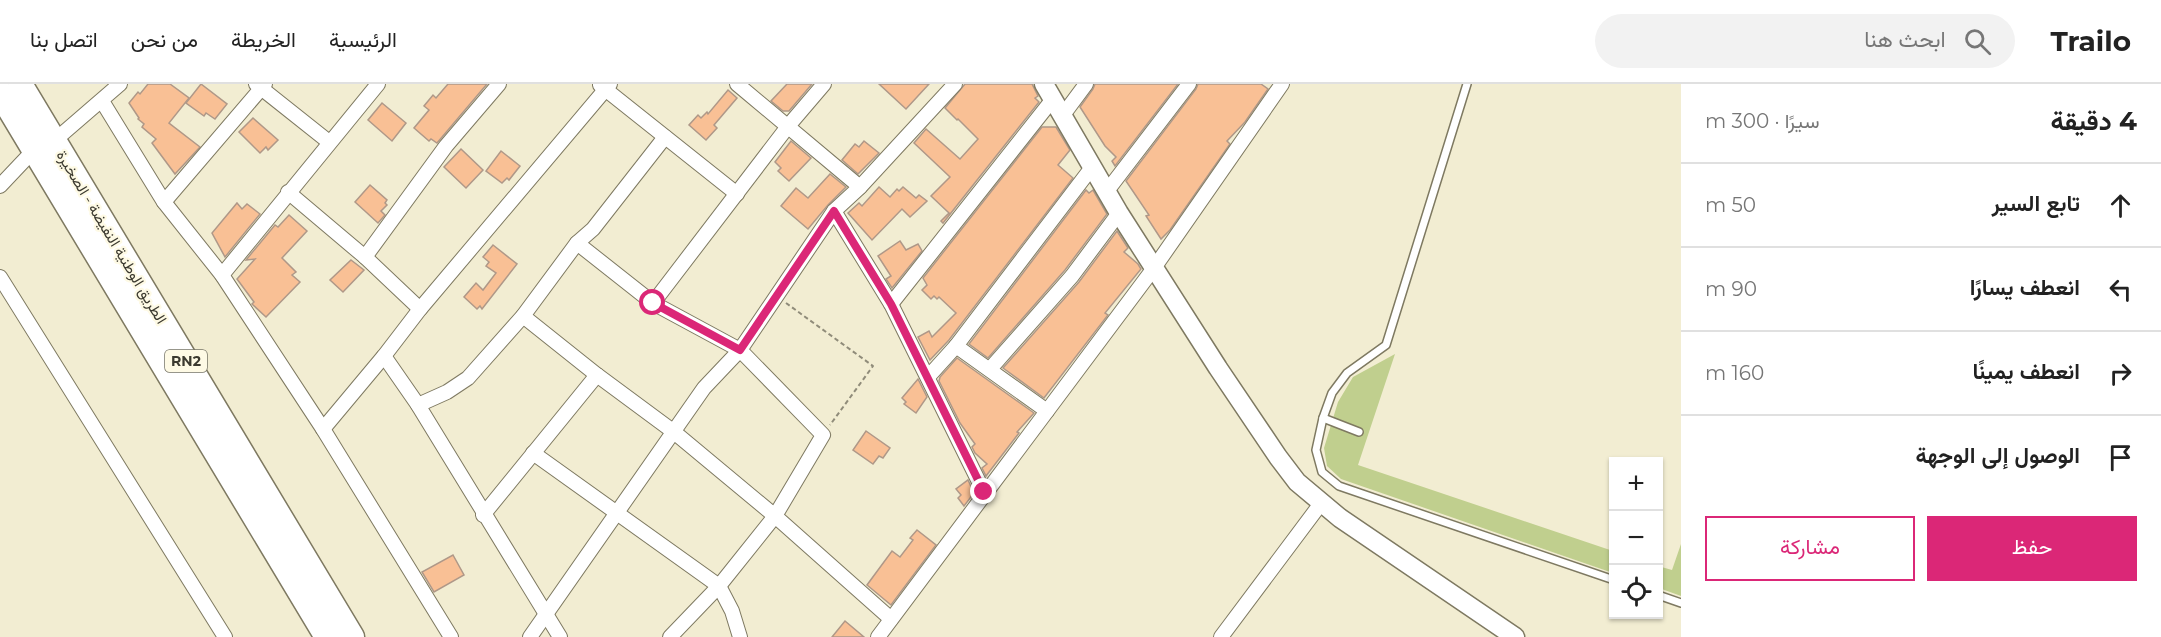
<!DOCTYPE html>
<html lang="ar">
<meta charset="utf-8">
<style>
:root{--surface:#fff;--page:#f2f2f2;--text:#222;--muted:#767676;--line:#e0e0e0;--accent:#db2777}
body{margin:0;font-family:Montserrat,Vazirmatn,sans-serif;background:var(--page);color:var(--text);direction:rtl}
.controls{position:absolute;right:18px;bottom:18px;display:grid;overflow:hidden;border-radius:0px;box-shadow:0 2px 4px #0004}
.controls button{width:54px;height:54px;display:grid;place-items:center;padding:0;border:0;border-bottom:2px solid var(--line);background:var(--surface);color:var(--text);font:30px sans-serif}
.stop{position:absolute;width:18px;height:18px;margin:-14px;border:4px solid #db2777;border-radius:50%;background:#fff}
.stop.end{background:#db2777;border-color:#fff;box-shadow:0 2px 6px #0008}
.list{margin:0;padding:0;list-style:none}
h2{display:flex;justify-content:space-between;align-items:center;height:78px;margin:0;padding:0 24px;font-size:26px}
h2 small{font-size:20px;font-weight:400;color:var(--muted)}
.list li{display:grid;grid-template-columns:39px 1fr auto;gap:18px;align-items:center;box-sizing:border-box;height:84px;padding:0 24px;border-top:2px solid var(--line)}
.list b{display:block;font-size:22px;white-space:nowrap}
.list em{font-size:20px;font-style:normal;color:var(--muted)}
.actions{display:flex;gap:12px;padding:18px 24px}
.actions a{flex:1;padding:14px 0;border:2px solid var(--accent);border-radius:0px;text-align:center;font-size:21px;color:var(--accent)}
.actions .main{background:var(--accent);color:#fff}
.icon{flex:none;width:33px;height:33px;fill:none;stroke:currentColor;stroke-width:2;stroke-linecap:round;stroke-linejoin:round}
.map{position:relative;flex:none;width:1681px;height:553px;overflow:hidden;direction:ltr}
header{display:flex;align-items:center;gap:36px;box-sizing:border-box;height:84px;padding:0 30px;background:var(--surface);border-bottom:2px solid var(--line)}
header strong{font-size:28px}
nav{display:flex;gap:33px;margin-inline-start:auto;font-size:21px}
.search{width:420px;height:54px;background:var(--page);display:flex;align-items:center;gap:15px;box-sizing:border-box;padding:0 21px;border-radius:33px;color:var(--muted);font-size:22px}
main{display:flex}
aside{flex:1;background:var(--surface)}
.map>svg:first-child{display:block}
.green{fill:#c0cf8e}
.building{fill:#f9c095;stroke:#af9888;stroke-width:1.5}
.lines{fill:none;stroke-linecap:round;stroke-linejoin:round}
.lane-casing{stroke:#7e7961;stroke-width:10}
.street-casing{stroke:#7e7961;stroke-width:16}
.secondary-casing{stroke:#7e7961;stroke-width:21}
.highway-casing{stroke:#7e7961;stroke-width:27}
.path{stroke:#908c7a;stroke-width:2;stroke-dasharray:4.5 3;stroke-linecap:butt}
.lane{stroke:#fff;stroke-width:7}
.street{stroke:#fff;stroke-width:14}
.secondary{stroke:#fff;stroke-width:18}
.highway{stroke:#fff;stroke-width:24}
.route{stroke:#db2777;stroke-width:8}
.labels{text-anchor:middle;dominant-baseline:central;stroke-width:4.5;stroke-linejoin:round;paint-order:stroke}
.shield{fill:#fefae5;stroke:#767466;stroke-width:1.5}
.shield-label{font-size:14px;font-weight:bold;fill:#3c3a30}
.street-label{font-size:15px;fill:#3c3a30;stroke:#fefae5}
</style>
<header>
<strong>Trailo</strong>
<div class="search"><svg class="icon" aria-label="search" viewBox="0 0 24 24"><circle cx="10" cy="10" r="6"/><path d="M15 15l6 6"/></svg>ابحث هنا</div>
<nav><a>الرئيسية</a><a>الخريطة</a><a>من نحن</a><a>اتصل بنا</a></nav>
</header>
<main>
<aside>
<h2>4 دقيقة<small>سيرًا · 300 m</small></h2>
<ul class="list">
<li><svg class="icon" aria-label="ahead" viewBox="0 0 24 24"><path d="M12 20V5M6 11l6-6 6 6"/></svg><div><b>تابع السير</b></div><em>50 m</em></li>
<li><svg class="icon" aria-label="left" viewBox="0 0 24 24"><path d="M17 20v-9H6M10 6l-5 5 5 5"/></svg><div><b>انعطف يسارًا</b></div><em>90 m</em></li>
<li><svg class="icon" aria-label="right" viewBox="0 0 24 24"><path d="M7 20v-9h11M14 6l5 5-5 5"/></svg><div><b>انعطف يمينًا</b></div><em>160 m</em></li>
<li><svg class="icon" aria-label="arrive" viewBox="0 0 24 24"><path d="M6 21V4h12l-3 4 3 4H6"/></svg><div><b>الوصول إلى الوجهة</b></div></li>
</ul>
<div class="actions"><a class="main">حفظ</a><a>مشاركة</a></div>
</aside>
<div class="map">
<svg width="1681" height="553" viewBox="0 0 1681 553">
<rect width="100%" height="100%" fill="#f2edd2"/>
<g class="green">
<path d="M1395 270 1358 381 1613 467V489L1341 395 1327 382 1324 364 1338 318 1353 293Z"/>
<path d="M1681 460V512L1659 504 1658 482 1672 486Z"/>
</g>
<g class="building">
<path d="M148 0H170L189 14 169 39 200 63 175 90 152 59 156 55 142 43 144 40 138 35 139 34 129 19 138 8 140 10Z"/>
<path d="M201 0 227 20 215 35 206 29 204 32 186 19Z"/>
<path d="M448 0H487L437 59 431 55 429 57 414 44 429 26 424 22 433 11 436 14Z"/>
<path d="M787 0H812L789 27H783L771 17Z"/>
<path d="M879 0H929L906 25Z"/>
<path d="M965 0H1032L1038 12 1035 14 1039 18 943 139 941 137 949 129 931 112 950 93 914 59 926 45 960 75 978 55 958 35 957 36 945 24Z"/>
<path d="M1095 0H1178L1115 82 1112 77 1116 73 1105 62 1080 23 1093 5Z"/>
<path d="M1198 0H1261L1268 5 1245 38 1227 57 1230 60 1170 146 1161 155 1146 132 1149 131 1126 97 1196 5Z"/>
<path d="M728 6 737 14 714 41 717 44 706 56 689 41 698 31 701 34 707 28 708 30Z"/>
<path d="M382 19 406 39 392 57 368 36Z"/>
<path d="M253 34 278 56 268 66 266 63 260 69 239 48Z"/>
<path d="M1042 43H1056L1070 66 1058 81 1073 94 949 256 930 276 918 253 929 247 932 253 956 229 939 213 937 215 934 212 931 215 922 206 927 201 923 194Z"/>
<path d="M791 57 811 74 789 97 778 87 781 84 775 78Z"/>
<path d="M864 57 879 69 858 90 842 76 855 60 859 63Z"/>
<path d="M461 65 483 86 466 104 444 83Z"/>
<path d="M501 67 520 82 509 96 507 94 502 99 486 87Z"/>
<path d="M830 90 846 103 828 121 808 145 781 122 796 104 808 114Z"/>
<path d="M370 101 387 116 385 119 387 121 381 127 385 131 378 139 355 118Z"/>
<path d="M879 103 890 113 897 105 899 107 903 103 916 114 919 111 927 117 910 133 902 125 872 156 848 129 859 119 862 122Z"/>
<path d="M1086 106 1089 109 1093 106 1107 130 1065 186 988 274 969 260Z"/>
<path d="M237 119 242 125 247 120 260 130 225 173 212 149Z"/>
<path d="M289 131 307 147 282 174 296 188 292 191 300 198 266 233 252 220 254 218 237 195 255 175 246 176 275 141 278 143Z"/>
<path d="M1117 147 1128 164 1124 168 1138 180 1141 185 1105 229 1108 231 1044 314 1003 284 1079 198Z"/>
<path d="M900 157 906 166 918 160 922 167 892 204 886 195 891 192 878 172Z"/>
<path d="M493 161 517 180 482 225 480 222 477 225 464 213 476 199 483 206 496 189 486 182 489 178 483 173Z"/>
<path d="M351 176 364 186 343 208 330 196Z"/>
<path d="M957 274 1034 329 1017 348 1019 349 986 392 982 384 987 380 975 369 972 363 975 360 960 339 939 297 940 293Z"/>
<path d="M918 295 927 313 916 329 904 320 906 318 902 314Z"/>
<path d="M866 347 890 364 883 374 879 372 873 380 853 366Z"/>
<path d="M968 396 974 409 964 422 958 414 961 411 956 405Z"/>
<path d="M917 446 936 461 891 521 867 501 892 467 900 473 913 456 910 454Z"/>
<path d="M453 471 464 491 434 508 422 488Z"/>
<path d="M845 537 864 553H832Z"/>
</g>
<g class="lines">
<g class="lane-casing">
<g id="lane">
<path d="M1467 0 1386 261 1347 289 1332 309 1323 334 1316 366 1322 388 1339 402 1614 496"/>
<path d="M1323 334 1359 348"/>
<path d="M1658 511 1681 519"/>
</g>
</g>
<g class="street-casing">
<g id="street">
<path d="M256 0 329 58"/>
<path d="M737 0 860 103"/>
<path d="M600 1 737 110"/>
<path d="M102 17 164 118 222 191 323 345 451 553"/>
<path d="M1063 31 1086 0"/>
<path d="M0 102 34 66 54 57 120 0"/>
<path d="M1107 107 1189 0"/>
<path d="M288 108 365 173 420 225"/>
<path d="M164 118 265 0"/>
<path d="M834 127 891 220 984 408"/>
<path d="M365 173 446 62 499 0"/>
<path d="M222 191 378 0"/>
<path d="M0 193 225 553"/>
<path d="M653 219 789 41 824 0"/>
<path d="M891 220 1053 15"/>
<path d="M523 232 597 291 674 348 775 432 823 351 740 266 653 219 577 159"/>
<path d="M956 262 1047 327"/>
<path d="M384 272 418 321 560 553"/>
<path d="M990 285 1072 192 1119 129"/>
<path d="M928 293 956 262 1093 82"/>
<path d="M418 321 447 308 468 294 523 232 577 159 593 145 665 53"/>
<path d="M323 345 384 272 420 225 610 0"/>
<path d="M533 369 719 502 732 527 740 553"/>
<path d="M483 431 597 291"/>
<path d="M530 553 704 304 740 266 834 127 860 103 955 0"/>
<path d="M670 553 719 502 775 432 891 535"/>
<path d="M878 553 1154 184 1282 0"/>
<path d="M1221 553 1322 418"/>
</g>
</g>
<g class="secondary-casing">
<path id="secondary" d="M1044 0 1119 129 1218 284 1278 373 1297 398 1340 434 1515 553"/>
</g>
<g class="highway-casing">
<g id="highway">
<path d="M20 0 352 553"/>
<path d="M0 9 327 553"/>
</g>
</g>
<path class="path" d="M786 219 873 282 830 341"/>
<use href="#lane" class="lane"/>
<use href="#street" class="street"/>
<use href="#secondary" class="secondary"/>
<use href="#highway" class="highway"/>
</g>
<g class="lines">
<path class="route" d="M653 219 740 266 834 127 891 220 984 408"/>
</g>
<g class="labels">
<rect class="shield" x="165" y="266" width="42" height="22" rx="4.5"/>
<g class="shield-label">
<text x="186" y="277">RN2</text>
</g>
<g class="street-label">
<text transform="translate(112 153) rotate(59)">الطريق الوطنية النفيضة - الصخيرة</text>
</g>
</g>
</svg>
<div class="controls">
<button>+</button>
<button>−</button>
<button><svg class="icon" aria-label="locate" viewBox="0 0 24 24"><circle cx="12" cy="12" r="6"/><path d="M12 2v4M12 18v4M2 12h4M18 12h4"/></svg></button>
</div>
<div class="stop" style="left:653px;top:219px"></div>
<div class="stop end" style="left:984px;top:408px"></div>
</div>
</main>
